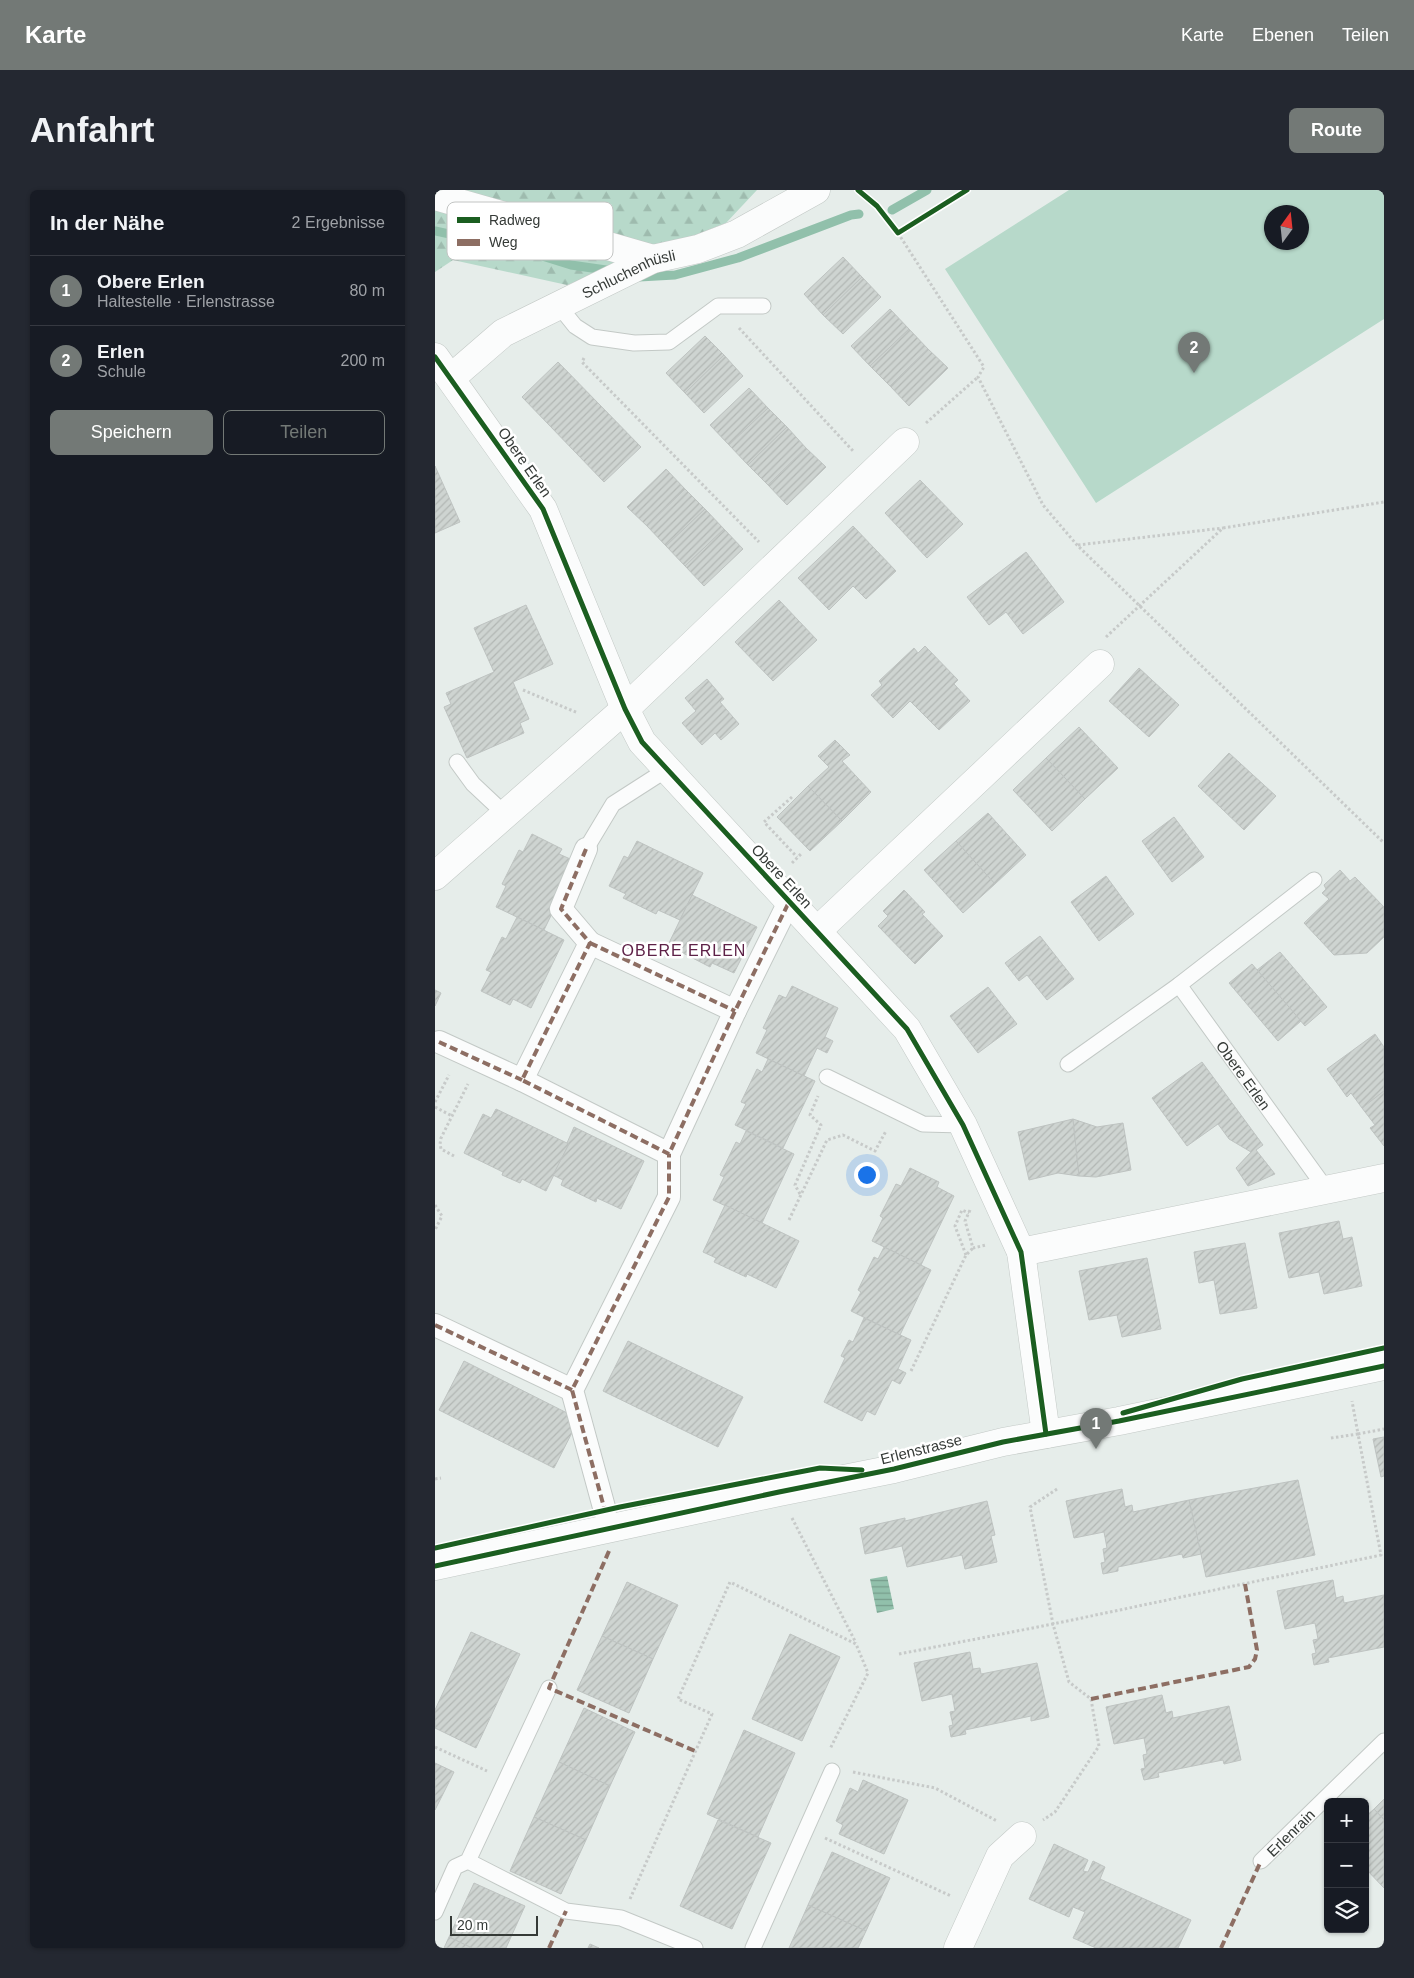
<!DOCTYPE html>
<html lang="de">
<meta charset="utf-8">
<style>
:root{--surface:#171b24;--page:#242831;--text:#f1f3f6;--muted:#9ea1a6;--line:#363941;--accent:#737976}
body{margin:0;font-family:Helvetica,sans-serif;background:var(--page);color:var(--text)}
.controls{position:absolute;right:15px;bottom:15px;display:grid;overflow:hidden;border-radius:8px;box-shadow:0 1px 4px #0004}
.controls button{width:45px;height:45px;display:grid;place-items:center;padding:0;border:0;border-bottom:1px solid var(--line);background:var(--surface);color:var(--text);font:25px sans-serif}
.compass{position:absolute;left:829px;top:15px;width:45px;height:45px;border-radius:50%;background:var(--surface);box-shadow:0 1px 4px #0004;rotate:15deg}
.scale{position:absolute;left:15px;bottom:12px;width:88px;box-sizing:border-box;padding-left:5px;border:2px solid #353a37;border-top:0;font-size:14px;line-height:18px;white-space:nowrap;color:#353a37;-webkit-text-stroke:4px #fff;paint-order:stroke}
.you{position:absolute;left:431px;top:984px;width:18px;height:18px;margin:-12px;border:4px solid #fff;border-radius:50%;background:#1a73e8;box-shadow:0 0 0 8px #1a73e833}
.badge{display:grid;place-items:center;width:32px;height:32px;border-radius:50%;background:var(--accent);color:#fff;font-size:16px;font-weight:700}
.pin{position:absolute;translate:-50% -41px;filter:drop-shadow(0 1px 2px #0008)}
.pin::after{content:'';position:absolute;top:26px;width:18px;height:15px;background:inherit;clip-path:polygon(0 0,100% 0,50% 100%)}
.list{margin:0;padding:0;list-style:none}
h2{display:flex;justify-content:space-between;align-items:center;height:65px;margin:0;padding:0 20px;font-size:21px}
h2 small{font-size:16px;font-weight:400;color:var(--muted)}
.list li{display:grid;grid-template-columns:32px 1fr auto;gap:15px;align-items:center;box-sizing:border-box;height:70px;padding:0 20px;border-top:1px solid var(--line)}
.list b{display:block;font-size:19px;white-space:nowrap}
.list p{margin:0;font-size:16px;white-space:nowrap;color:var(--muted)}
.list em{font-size:16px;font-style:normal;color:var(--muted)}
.actions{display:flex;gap:10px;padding:15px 20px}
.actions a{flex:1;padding:11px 0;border:1px solid var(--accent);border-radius:8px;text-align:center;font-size:18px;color:var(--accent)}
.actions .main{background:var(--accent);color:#fff}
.icon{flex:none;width:28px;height:28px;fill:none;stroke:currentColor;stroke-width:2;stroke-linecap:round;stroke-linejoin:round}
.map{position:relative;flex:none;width:949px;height:1758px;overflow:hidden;border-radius:8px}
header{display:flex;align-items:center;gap:30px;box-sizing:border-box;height:70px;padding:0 25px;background:var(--accent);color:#fff}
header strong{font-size:24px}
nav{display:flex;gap:28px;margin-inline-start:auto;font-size:18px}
.intro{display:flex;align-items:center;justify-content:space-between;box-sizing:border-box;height:120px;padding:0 30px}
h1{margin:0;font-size:35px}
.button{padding:12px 22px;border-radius:8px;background:var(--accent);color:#fff;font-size:18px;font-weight:700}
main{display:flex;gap:30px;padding:0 30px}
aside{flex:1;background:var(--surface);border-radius:8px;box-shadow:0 1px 4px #0004}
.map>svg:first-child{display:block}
.forest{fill:url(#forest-firs)}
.garden{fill:#b7d9ca;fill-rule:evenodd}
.water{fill:url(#water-rules)}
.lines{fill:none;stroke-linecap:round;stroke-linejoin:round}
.stream{stroke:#91c0ab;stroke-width:9}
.building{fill:url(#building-hatch);stroke:#bec3c1}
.service-casing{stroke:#c3c9c6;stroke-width:17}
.pedestrian-casing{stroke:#c3c9c6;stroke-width:24}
.minor-casing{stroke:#c3c9c6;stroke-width:29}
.tertiary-casing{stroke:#c3c9c6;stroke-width:29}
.path{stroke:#c7cac9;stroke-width:3;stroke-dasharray:2.5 2.5;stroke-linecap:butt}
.service{stroke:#fbfcfc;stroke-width:15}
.pedestrian{stroke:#fbfcfc;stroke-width:22}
.minor{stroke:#fbfcfc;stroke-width:28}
.tertiary{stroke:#fbfcfc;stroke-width:28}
.quiet{stroke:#8d6e63;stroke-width:4;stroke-dasharray:8 4;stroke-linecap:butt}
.cycleway-casing{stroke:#fff;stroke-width:8}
.cycleway{stroke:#1b5e20;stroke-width:5}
.labels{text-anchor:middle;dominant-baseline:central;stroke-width:5;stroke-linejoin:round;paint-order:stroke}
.street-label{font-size:15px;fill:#353a37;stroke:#fff}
.neighbourhood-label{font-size:16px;letter-spacing:1px;fill:#5d2147;stroke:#fff}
.key{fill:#fff;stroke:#c2c4c3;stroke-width:1}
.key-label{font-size:14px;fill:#353a37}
</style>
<header>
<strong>Karte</strong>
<nav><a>Karte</a><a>Ebenen</a><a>Teilen</a></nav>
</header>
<div class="intro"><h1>Anfahrt</h1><a class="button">Route</a></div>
<main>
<aside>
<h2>In der Nähe<small>2 Ergebnisse</small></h2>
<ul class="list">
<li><span class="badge">1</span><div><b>Obere Erlen</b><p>Haltestelle · Erlenstrasse</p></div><em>80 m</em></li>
<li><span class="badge">2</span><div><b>Erlen</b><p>Schule</p></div><em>200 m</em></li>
</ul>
<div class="actions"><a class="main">Speichern</a><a>Teilen</a></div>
</aside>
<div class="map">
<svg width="949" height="1758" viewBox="0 0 949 1758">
<defs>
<pattern id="forest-firs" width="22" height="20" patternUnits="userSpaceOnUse" patternTransform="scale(1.25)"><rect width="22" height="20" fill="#b7d9ca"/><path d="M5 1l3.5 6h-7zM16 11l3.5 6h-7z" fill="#9ebbae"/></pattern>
<pattern id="water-rules" width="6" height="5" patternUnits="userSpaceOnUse" patternTransform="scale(1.25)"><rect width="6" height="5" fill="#91c0ab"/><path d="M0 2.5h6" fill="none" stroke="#779d8c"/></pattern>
<pattern id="building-hatch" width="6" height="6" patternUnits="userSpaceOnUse" patternTransform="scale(1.25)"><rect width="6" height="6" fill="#ced4d1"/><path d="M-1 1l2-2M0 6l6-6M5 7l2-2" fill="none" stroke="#b2b7b4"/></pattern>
</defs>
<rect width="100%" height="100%" fill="#e6edea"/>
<path class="forest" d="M0 0H322L291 33 132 95 18 70 0 82Z"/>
<path class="garden" d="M634 0H949V129L661 313 510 79ZM836 22H866V52H836Z"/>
<path class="water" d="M452 1386 459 1419 442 1423 435 1389Z"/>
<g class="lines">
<g class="stream">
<path d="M457 20 492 0"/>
<path d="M0 41 88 60 136 75 171 80"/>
<path d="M204 87 240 85 303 68 416 25 424 24"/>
</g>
</g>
<g class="building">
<path d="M408 67 427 87 388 125 369 104Z"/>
<path d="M427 87 446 107 408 144 388 125Z"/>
<path d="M455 119 474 139 435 176 416 156Z"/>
<path d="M474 139 493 159 455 196 435 176Z"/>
<path d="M270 146 289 165 250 203 231 183Z"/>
<path d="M493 159 513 178 474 216 455 196Z"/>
<path d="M289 165 308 186 269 223 250 203Z"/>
<path d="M123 172 206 257 169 292 87 207Z"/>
<path d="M314 198 333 218 294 255 275 235Z"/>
<path d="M333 218 352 237 313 275 294 255Z"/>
<path d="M352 237 371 258 333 295 313 275Z"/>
<path d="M371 258 391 277 352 315 333 295Z"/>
<path d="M0 276 25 332 0 343Z"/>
<path d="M231 279 250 299 212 336 192 317Z"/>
<path d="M485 290 528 334 492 368 450 323Z"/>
<path d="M250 299 270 319 231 356 212 336Z"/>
<path d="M270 319 289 339 250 376 231 356Z"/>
<path d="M418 336 461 381 431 409 418 396 394 420 363 388Z"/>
<path d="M289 339 308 359 269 396 250 376Z"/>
<path d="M591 362 629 412 588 444 571 422 554 435 532 407Z"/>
<path d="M344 410 382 450 338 491 300 452Z"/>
<path d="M91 415 118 474 78 492 94 529 85 533 89 543 32 568 9 517 16 514 11 503 59 482 39 438Z"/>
<path d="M490 456 523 490 519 494 535 511 504 540 475 511 458 528 436 505 447 495 444 491 479 458 483 463Z"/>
<path d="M704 478 744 515 714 547 674 511Z"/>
<path d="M272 489 289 509 285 512 304 534 286 550 280 543 267 555 247 533 261 521 250 508Z"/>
<path d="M644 537 683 578 650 609 611 568Z"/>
<path d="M400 550 415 565 407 571 436 602 407 631 373 596 394 577 383 566Z"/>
<path d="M794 563 841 606 809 640 763 596Z"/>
<path d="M611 568 650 609 617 641 578 600Z"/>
<path d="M373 596 407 631 375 661 342 627Z"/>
<path d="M553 623 591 665 560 694 521 651Z"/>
<path d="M739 627 769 667 737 692 707 651Z"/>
<path d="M97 644 127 659 124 664 142 672 109 740 61 717 71 696 67 694 84 660 88 662Z"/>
<path d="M202 651 268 683 245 730 223 720 221 724 188 708 191 704 174 696 189 666 193 668Z"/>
<path d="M521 651 560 694 528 723 489 680Z"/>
<path d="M905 680 915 691 920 687 949 717V747L932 763 899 765 869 733 894 709 887 703 891 699 889 695Z"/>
<path d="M671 686 699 724 664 751 636 712Z"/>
<path d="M469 700 490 722 487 724 508 746 480 774 443 736 453 726 448 721Z"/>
<path d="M257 705 322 737 299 783 277 773 275 777 246 762 248 759 234 753Z"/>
<path d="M82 727 129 750 96 818 78 809 75 815 46 801 56 782 51 780 67 747 71 749Z"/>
<path d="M605 746 639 789 612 810 592 785 584 791 570 773Z"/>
<path d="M845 762 892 817 870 836 822 780Z"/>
<path d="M817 774 866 831 843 851 794 793Z"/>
<path d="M357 796 403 818 390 847 398 851 392 863 382 858 369 886 321 863 332 840 328 838 344 805 351 808Z"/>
<path d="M553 797 582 834 543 863 515 826Z"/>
<path d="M0 800 6 803 0 816Z"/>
<path d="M940 844 949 857V901L927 918 916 903 912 907 892 879Z"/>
<path d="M333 869 380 891 348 958 300 935 311 914 306 912 322 879 327 882Z"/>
<path d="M767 872 828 955 821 960 840 984 813 996 801 978 816 962 794 949 783 934 752 956 717 908Z"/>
<path d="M949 901V956L935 938 940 935 927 918Z"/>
<path d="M61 919 134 954 111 1001 87 989 85 993 67 985 68 982 29 963 48 924 56 928Z"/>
<path d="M638 929 644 986 623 983 594 990 583 942Z"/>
<path d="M638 929 662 937 688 933 696 980 661 987 644 986Z"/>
<path d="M139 937 209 971 186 1019 162 1008 161 1012 126 995 128 990 118 985 134 954 132 953Z"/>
<path d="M311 941 359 964 327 1033 278 1010 289 987 285 985 301 952 305 954Z"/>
<path d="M475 978 504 992 502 997 519 1006 486 1075 437 1051 448 1028 445 1026 461 994 466 996Z"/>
<path d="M290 1015 364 1051 341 1098 312 1084 311 1087 279 1072 281 1068 268 1062Z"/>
<path d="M904 1031 908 1049 917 1047 927 1096 889 1104 884 1082 854 1088 844 1043Z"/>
<path d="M810 1053 822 1118 785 1124 779 1090 764 1093 759 1062Z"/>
<path d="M449 1057 496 1080 465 1145 416 1121 426 1102 423 1100 439 1067 443 1069Z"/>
<path d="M712 1068 726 1139 687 1147 682 1125 654 1130 644 1081Z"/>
<path d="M429 1128 476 1150 463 1179 471 1183 465 1194 457 1190 440 1225 432 1221 427 1231 389 1212 410 1168 406 1166 414 1150 418 1152Z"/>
<path d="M193 1151 308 1207 283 1257 168 1201Z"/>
<path d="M29 1171 144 1229 119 1278 4 1220Z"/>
<path d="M949 1247V1286L946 1287 938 1249Z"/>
<path d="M863 1290 880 1365 771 1387 754 1310Z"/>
<path d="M687 1299 690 1317 697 1315 698 1322 754 1310 766 1364 748 1368 747 1364 683 1377V1381L668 1384 666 1373 670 1372 668 1359 672 1358 669 1342 639 1348 631 1311Z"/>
<path d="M552 1311 560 1345 556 1346 562 1372 530 1379 527 1365 472 1377 467 1356 430 1364 425 1338 470 1328V1331Z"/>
<path d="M898 1390 901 1408 908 1406 909 1413 949 1405V1457L893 1468 894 1472 879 1475 877 1464 881 1463 878 1450 883 1449 880 1433 850 1439 842 1401Z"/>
<path d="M192 1392 243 1415 218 1469 167 1446Z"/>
<path d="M36 1442 85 1464 41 1558 0 1538V1520Z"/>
<path d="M355 1444 405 1467 367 1551 317 1529Z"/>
<path d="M167 1446 218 1469 194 1523 142 1500Z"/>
<path d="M535 1462 538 1479 545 1478 546 1484 602 1473 614 1527 596 1531V1526L530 1540 531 1544 516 1547 514 1536 518 1535 515 1522 520 1521 517 1504 487 1511 479 1473Z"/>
<path d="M727 1505 731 1523 737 1521 738 1528 794 1516 806 1570 789 1574 788 1570 723 1583 724 1587 709 1590 706 1579 710 1578 708 1565 712 1564 709 1548 679 1554 671 1517Z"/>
<path d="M149 1518 200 1542 175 1596 124 1572Z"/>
<path d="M309 1540 360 1563 323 1647 272 1624Z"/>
<path d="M124 1572 175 1596 151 1650 99 1627Z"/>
<path d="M0 1573 19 1582 0 1620Z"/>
<path d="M428 1590 473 1610 449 1664 404 1644 408 1635 401 1631 415 1598 423 1602Z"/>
<path d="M949 1609V1629L939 1619Z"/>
<path d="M939 1619 949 1630V1698L930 1678V1627Z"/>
<path d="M99 1627 151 1650 126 1704 75 1681Z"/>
<path d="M283 1630 336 1653 297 1739 245 1716Z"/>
<path d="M619 1654 653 1670 648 1681 653 1682 658 1671 670 1677 665 1689 756 1730 743 1758H661L638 1748 650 1722 638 1717 634 1727 594 1709Z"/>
<path d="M397 1662 455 1688 431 1741 373 1715Z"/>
<path d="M39 1693 90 1716 71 1758H37L14 1747Z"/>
<path d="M373 1715 431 1741 423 1758H354Z"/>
<path d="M14 1747 37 1758H9Z"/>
<path d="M155 1754 164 1758H153Z"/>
</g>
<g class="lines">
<g class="service-casing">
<g id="service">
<path d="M124 116 140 136 157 147 199 153 234 152 283 116H328"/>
<path d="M22 572 38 594 70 624"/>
<path d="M151 659 178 614 231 580"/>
<path id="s1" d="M879 690 744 795 891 999"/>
<path d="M633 874 744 795"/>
<path d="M392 887 488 934 528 935"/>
<path d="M33 1671 131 1721 186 1728 260 1758"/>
<path id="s2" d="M826 1671 949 1551"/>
<path d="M0 1722 20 1677 33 1671 114 1498"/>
<path d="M318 1758 397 1581"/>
</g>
</g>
<g class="pedestrian-casing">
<g id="pedestrian">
<path d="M151 659 126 719 155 753 87 890 234 964 300 821 354 712"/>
<path d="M155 753 300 821"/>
<path d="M4 852 87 890"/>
<path d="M0 1135 137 1200"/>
<path d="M170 1321 137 1200 234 1007V964"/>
</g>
</g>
<g class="minor-casing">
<g id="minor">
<path d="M0 6 218 69"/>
<path d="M0 167 108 319 190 519 207 552 472 839 528 935 586 1062 611 1244"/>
<path id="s3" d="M16 188 68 143 218 69 263 59 302 44 381 0"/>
<path d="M0 686 190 519 470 252"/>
<path d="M382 741 665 474"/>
<path d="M586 1062 949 988"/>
<path d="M523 1758 565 1666 587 1646"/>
</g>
</g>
<g class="tertiary-casing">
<path id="tertiary" d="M0 1376 344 1302 459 1279 568 1252 684 1231 949 1176"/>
</g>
<g class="path">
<path d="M463 43 549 177 543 187 608 315 642 355 949 653"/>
<path d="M304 138 419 262"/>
<path d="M149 168 147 172 324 352"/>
<path d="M491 233 543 187"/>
<path d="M643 355 788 338"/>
<path d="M671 447 788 338 949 312"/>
<path d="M88 500 143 523"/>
<path d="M357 607 329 632 362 667"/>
<path d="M357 673 367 663"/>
<path d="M0 912 14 885"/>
<path d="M0 917 17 926"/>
<path d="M19 966 6 959 5 954 6 948 33 894"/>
<path d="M365 1004 360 995 386 935 375 925 383 906"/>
<path d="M0 1015 7 1026 0 1040"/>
<path d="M535 1020 530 1031 538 1058 551 1055"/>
<path d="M354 1030 392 950 408 945 440 961 451 941"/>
<path d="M531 1065 520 1036 527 1020 534 1023"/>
<path d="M476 1181 531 1065 538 1058"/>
<path d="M896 1248 923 1244 917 1211"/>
<path d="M0 1289 6 1288"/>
<path d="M622 1299 595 1317 618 1434 946 1365 923 1244 949 1239"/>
<path d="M357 1328 421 1453"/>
<path d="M464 1464 618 1434 634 1492 656 1509 664 1556 620 1622 608 1630"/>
<path d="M0 1557 52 1581"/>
<path d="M418 1582 500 1598 562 1631"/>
<path d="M390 1648 516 1706"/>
<path d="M195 1709 277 1524 243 1509 295 1392 421 1454 433 1483 395 1559"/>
</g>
<use href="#service" class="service"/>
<use href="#pedestrian" class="pedestrian"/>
<use href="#minor" class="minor"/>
<use href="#tertiary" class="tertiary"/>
<g class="quiet">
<path d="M151 659 126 719 155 753 87 890 234 964 300 821 354 712"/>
<path d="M155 753 300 821"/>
<path d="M4 852 87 890"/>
<path d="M0 1135 137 1200"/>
<path d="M173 1320 170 1321 137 1200 234 1007V964"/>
<path d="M174 1361 114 1498 260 1561"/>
<path d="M656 1509 814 1477 820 1469 822 1460 810 1394"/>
<path d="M114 1758 131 1721"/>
<path d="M786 1758 826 1671"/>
</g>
<g class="cycleway-casing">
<g id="cycleway">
<path d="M423 0 442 16 463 43 532 0"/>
<path d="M0 167 108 319 190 519 207 552 472 839 528 935 586 1062 611 1244"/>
<path d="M688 1223 807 1189 949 1158"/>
<path d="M0 1358 185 1317 385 1278 427 1280"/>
<path d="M0 1376 344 1302 459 1279 568 1252 684 1231 949 1176"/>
</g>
</g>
<use href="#cycleway" class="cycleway"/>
</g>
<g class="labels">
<g class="street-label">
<text stroke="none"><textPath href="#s3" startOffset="208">Schluchenhüsli</textPath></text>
<text transform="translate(90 272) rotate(55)">Obere Erlen</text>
<text transform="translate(347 686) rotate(47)">Obere Erlen</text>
<text stroke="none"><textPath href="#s1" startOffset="282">Obere Erlen</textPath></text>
<text transform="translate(486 1259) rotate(-14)">Erlenstrasse</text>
<text stroke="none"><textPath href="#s2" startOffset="41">Erlenrain</textPath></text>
</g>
<g class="neighbourhood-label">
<text x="249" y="760">OBERE ERLEN</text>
</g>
</g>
<rect x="12" y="12" width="166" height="58" rx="8" class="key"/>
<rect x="22" y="27" width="23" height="6" fill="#1b5e20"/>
<rect x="22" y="49" width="23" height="7" fill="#8d6e63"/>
<g class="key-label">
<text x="54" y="35">Radweg</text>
<text x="54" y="57">Weg</text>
</g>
</svg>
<div class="controls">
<button>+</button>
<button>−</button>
<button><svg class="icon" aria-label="layers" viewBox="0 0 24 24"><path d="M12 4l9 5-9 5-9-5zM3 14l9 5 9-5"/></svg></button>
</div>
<svg class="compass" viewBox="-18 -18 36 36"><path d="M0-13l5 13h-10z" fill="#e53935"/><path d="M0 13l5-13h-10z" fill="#9ea1a6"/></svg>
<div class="scale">20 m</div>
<div class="you"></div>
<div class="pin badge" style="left:661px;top:1259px">1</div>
<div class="pin badge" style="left:759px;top:183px">2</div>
</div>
</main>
